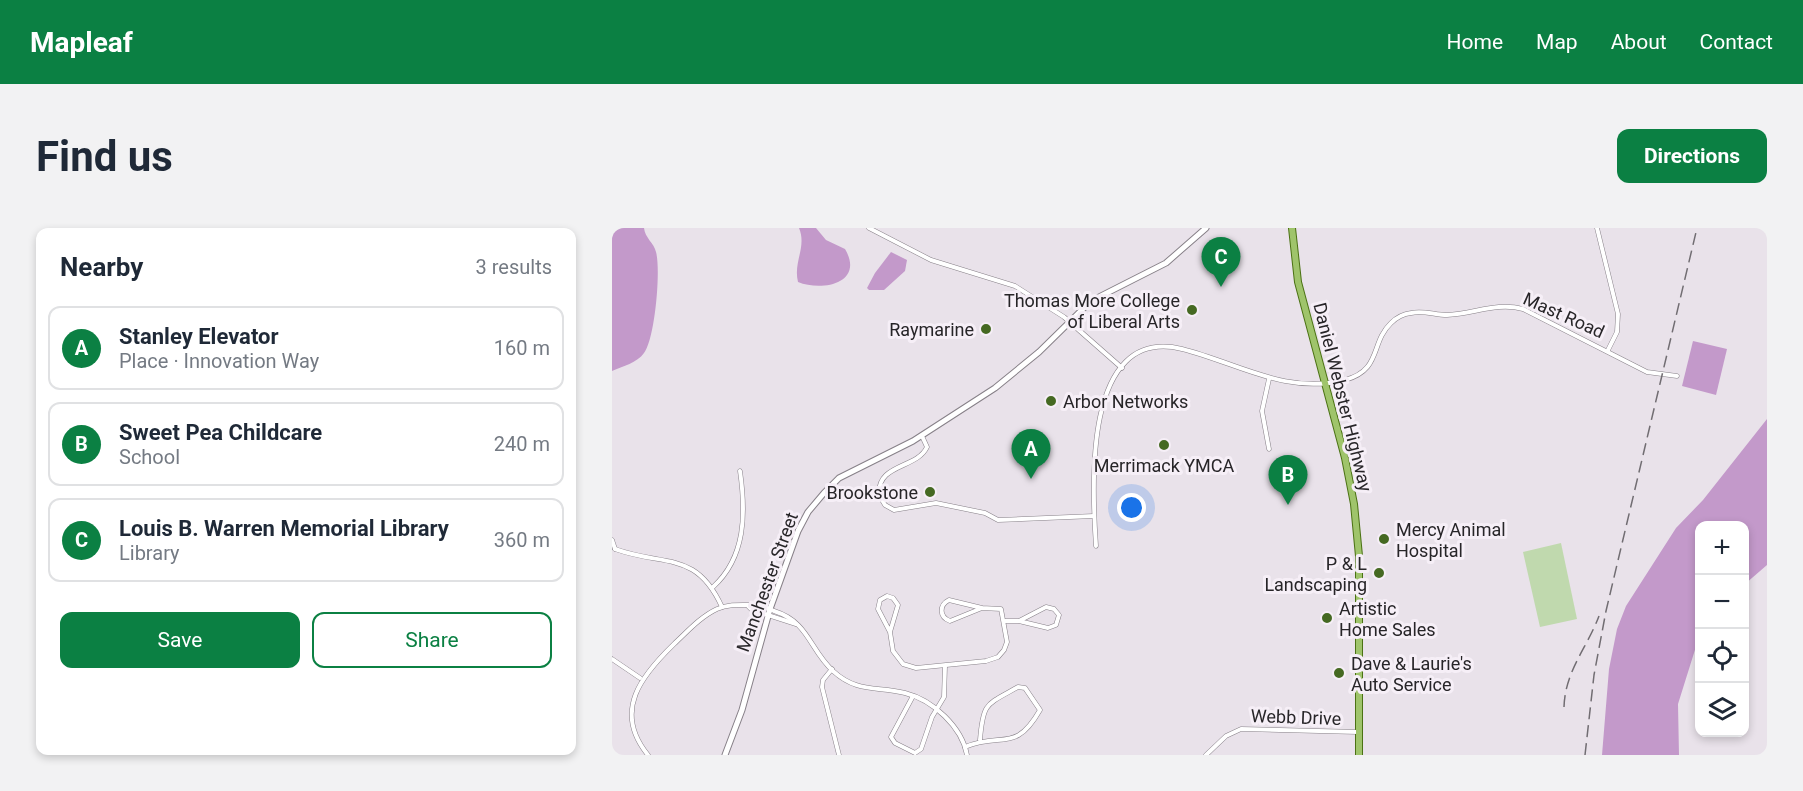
<!DOCTYPE html>
<meta charset="utf-8">
<style>
:root{--surface:#fff;--page:#f2f2f3;--text:#1f2937;--muted:#747a83;--line:#e0e1e3;--accent:#0b8043}
body{margin:0;font-family:Roboto,sans-serif;background:var(--page);color:var(--text)}
.controls{position:absolute;right:18px;bottom:18px;display:grid;overflow:hidden;border-radius:12px;box-shadow:0 3px 9px #0003}
.controls button{width:54px;height:54px;display:grid;place-items:center;padding:0;border:0;border-bottom:2px solid var(--line);background:var(--surface);color:var(--text);font:30px sans-serif}
.you{position:absolute;left:520px;top:280px;width:21px;height:21px;margin:-15px;border:4px solid #fff;border-radius:50%;background:#1a73e8;box-shadow:0 0 0 9px #1a73e833}
.badge{display:grid;place-items:center;width:39px;height:39px;border-radius:50%;background:var(--accent);color:#fff;font-size:20px;font-weight:700}
.pin{position:absolute;translate:-50% -50px;filter:drop-shadow(0 2px 3px #0008)}
.pin::after{content:'';position:absolute;top:32px;width:21px;height:18px;background:inherit;clip-path:polygon(0 0,100% 0,50% 100%)}
.list{margin:0;padding:0;list-style:none}
h2{display:flex;justify-content:space-between;align-items:center;height:78px;margin:0;padding:0 24px;font-size:26px}
h2 small{font-size:20px;font-weight:400;color:var(--muted)}
.list li{display:grid;grid-template-columns:39px 1fr auto;gap:18px;align-items:center;box-sizing:border-box;height:84px;margin:0 12px 12px;padding:0 12px;border:2px solid var(--line);border-radius:12px}
.list b{display:block;font-size:22px;white-space:nowrap}
.list p{margin:0;font-size:20px;white-space:nowrap;color:var(--muted)}
.list em{font-size:20px;font-style:normal;color:var(--muted)}
.actions{display:flex;gap:12px;padding:18px 24px}
.actions a{flex:1;padding:14px 0;border:2px solid var(--accent);border-radius:12px;text-align:center;font-size:21px;color:var(--accent)}
.actions .main{background:var(--accent);color:#fff}
.icon{flex:none;width:33px;height:33px;fill:none;stroke:currentColor;stroke-width:2;stroke-linecap:round;stroke-linejoin:round}
.map{position:relative;flex:none;width:1155px;height:527px;overflow:hidden;border-radius:12px}
header{display:flex;align-items:center;gap:36px;box-sizing:border-box;height:84px;padding:0 30px;background:var(--accent);color:#fff}
header strong{font-size:28px}
nav{display:flex;gap:33px;margin-inline-start:auto;font-size:21px}
.intro{display:flex;align-items:center;justify-content:space-between;box-sizing:border-box;height:144px;padding:0 36px}
h1{margin:0;font-size:42px}
.button{padding:15px 27px;border-radius:12px;background:var(--accent);color:#fff;font-size:21px;font-weight:700}
main{display:flex;gap:36px;padding:0 36px}
aside{flex:1;background:var(--surface);border-radius:12px;box-shadow:0 3px 9px #0003}
.map>svg:first-child{display:block}
.green{fill:#c0d9ae}
.water{fill:#c399ca}
.lines{fill:none;stroke-linecap:round;stroke-linejoin:round}
.street-casing{stroke:#878088;stroke-width:5}
.secondary-casing{stroke:#878088;stroke-width:7}
.primary-casing{stroke:#4b7214;stroke-width:8}
.street{stroke:#fff;stroke-width:4}
.secondary{stroke:#fff;stroke-width:5}
.primary{stroke:#9fc46b;stroke-width:6}
.rail{stroke:#716d72;stroke-width:1.5;stroke-dasharray:12 6;stroke-linecap:butt}
.poi-dot{fill:#456922;stroke:#f6eff7;stroke-width:2}
.labels{text-anchor:middle;dominant-baseline:central;stroke-width:6;stroke-linejoin:round;paint-order:stroke}
.poi-label{font-size:18px;fill:#272528;stroke:#f6eff7;text-anchor:end}
.street-label{font-size:18px;fill:#272528;stroke:#f6eff7}
</style>
<header>
<strong>Mapleaf</strong>
<nav><a>Home</a><a>Map</a><a>About</a><a>Contact</a></nav>
</header>
<div class="intro"><h1>Find us</h1><a class="button">Directions</a></div>
<main>
<aside>
<h2>Nearby<small>3 results</small></h2>
<ul class="list">
<li><span class="badge">A</span><div><b>Stanley Elevator</b><p>Place · Innovation Way</p></div><em>160 m</em></li>
<li><span class="badge">B</span><div><b>Sweet Pea Childcare</b><p>School</p></div><em>240 m</em></li>
<li><span class="badge">C</span><div><b>Louis B. Warren Memorial Library</b><p>Library</p></div><em>360 m</em></li>
</ul>
<div class="actions"><a class="main">Save</a><a>Share</a></div>
</aside>
<div class="map">
<svg width="1155" height="527" viewBox="0 0 1155 527">
<rect width="100%" height="100%" fill="#e9e2ea"/>
<path class="green" d="M949 315 965 391 928 399 911 324Z"/>
<g class="water">
<path d="M0 0H32C33 10 42 15 44 24 49 42 43 111 32 125 25 135 11 138 0 143Z"/>
<path d="M187 0H204L214 12 233 21C253 55 210 64 186 54 181 34 195 19 187 0Z"/>
<path d="M279 24 295 32 293 43 272 62H257L255 60 263 45Z"/>
<path d="M1081 113 1115 121 1104 167 1070 158Z"/>
<path d="M1155 191V337L1133 356 1132 298H1088L1087 409 1066 476 1067 527H990L997 441 1005 401 1014 378 1064 300 1091 272Z"/>
</g>
<g class="lines">
<g class="street-casing">
<g id="street">
<path d="M257 0 319 32 403 58 452 89 510 140"/>
<path d="M985 0 1006 86 1005 104 996 122"/>
<path d="M657 151 650 183 657 221"/>
<path d="M310 208 315 219C305 241 265 235 267 267L273 277 282 282 324 275 373 285 386 292 482 288"/>
<path d="M0 312 3 321"/>
<path d="M484 318C480 261 470 97 570 121 626 135 673 167 733 152 770 142 758 115 779 95 784 90 791 86 799 85 811 82 823 87 835 87 862 86 884 74 911 81L1035 144 1065 148"/>
<path d="M3 321C53 339 84 322 110 379"/>
<path d="M101 359C134 329 134 285 128 243"/>
<path d="M136 378 140 382 184 396"/>
<path d="M393 393H407L434 379 442 381 447 387 444 397 436 400 407 393"/>
<path d="M278 404 266 381 268 372 275 368 281 370 286 377 278 404 281 423 291 436 304 440 374 433 386 429 392 422 395 414 389 381 370 380 338 393C327 389 327 377 337 372L370 380"/>
<path d="M0 431 28 450"/>
<path d="M220 441 211 452 210 459 227 527"/>
<path d="M301 468 279 509 283 515 303 525 309 521 320 489 332 469 333 438"/>
<path d="M353 519C390 503 403 526 428 482L413 460 406 459C374 477 371 474 368 512"/>
<path d="M36 527C0 483 30 447 62 416 75 404 88 389 105 381 117 376 128 377 140 377 147 377 156 380 162 383 197 394 197 421 221 443 245 465 265 458 293 465 321 472 350 499 355 527"/>
<path d="M594 527 614 508 629 501 746 504"/>
</g>
</g>
<g class="secondary-casing">
<path id="secondary" d="M113 527 130 482 158 381 186 303 196 284 212 265 227 250 301 213 383 160 427 124 479 73 554 35 594 0"/>
</g>
<g class="primary-casing">
<path id="primary" d="M680 0 686 54 733 230 742 276 747 328V527"/>
</g>
<use href="#street" class="street"/>
<use href="#secondary" class="secondary"/>
<use href="#primary" class="primary"/>
<g class="rail">
<path d="M952 479C953 443 975 420 987 388"/>
<path d="M973 527 982 447 994 383 1085 0"/>
</g>
</g>
<g class="poi-dot">
<circle cx="580" cy="82" r="6"/>
<circle cx="374" cy="101" r="6"/>
<circle cx="439" cy="173" r="6"/>
<circle cx="552" cy="217" r="6"/>
<circle cx="318" cy="264" r="6"/>
<circle cx="772" cy="311" r="6"/>
<circle cx="767" cy="345" r="6"/>
<circle cx="715" cy="390" r="6"/>
<circle cx="727" cy="445" r="6"/>
</g>
<g class="labels">
<g class="poi-label">
<text x="568" y="72">Thomas More College<tspan x="568" dy="21">of Liberal Arts</tspan></text>
<text x="362" y="101">Raymarine</text>
<text x="451" y="173" text-anchor="start">Arbor Networks</text>
<text x="552" y="237" text-anchor="middle">Merrimack YMCA</text>
<text x="306" y="264">Brookstone</text>
<text x="784" y="301" text-anchor="start">Mercy Animal<tspan x="784" dy="21">Hospital</tspan></text>
<text x="755" y="335">P &amp; L<tspan x="755" dy="21">Landscaping</tspan></text>
<text x="727" y="380" text-anchor="start">Artistic<tspan x="727" dy="21">Home Sales</tspan></text>
<text x="739" y="435" text-anchor="start">Dave &amp; Laurie's<tspan x="739" dy="21">Auto Service</tspan></text>
</g>
<g class="street-label">
<text transform="translate(952 87) rotate(24)">Mast Road</text>
<text transform="translate(731 169) rotate(76)">Daniel Webster Highway</text>
<text transform="translate(155 354) rotate(-70)">Manchester Street</text>
<text transform="translate(684 489) rotate(2)">Webb Drive</text>
</g>
</g>
</svg>
<div class="controls">
<button>+</button>
<button>−</button>
<button><svg class="icon" aria-label="locate" viewBox="0 0 24 24"><circle cx="12" cy="12" r="6"/><path d="M12 2v4M12 18v4M2 12h4M18 12h4"/></svg></button>
<button><svg class="icon" aria-label="layers" viewBox="0 0 24 24"><path d="M12 4l9 5-9 5-9-5zM3 14l9 5 9-5"/></svg></button>
</div>
<div class="you"></div>
<div class="pin badge" style="left:419px;top:251px">A</div>
<div class="pin badge" style="left:676px;top:277px">B</div>
<div class="pin badge" style="left:609px;top:59px">C</div>
</div>
</main>
